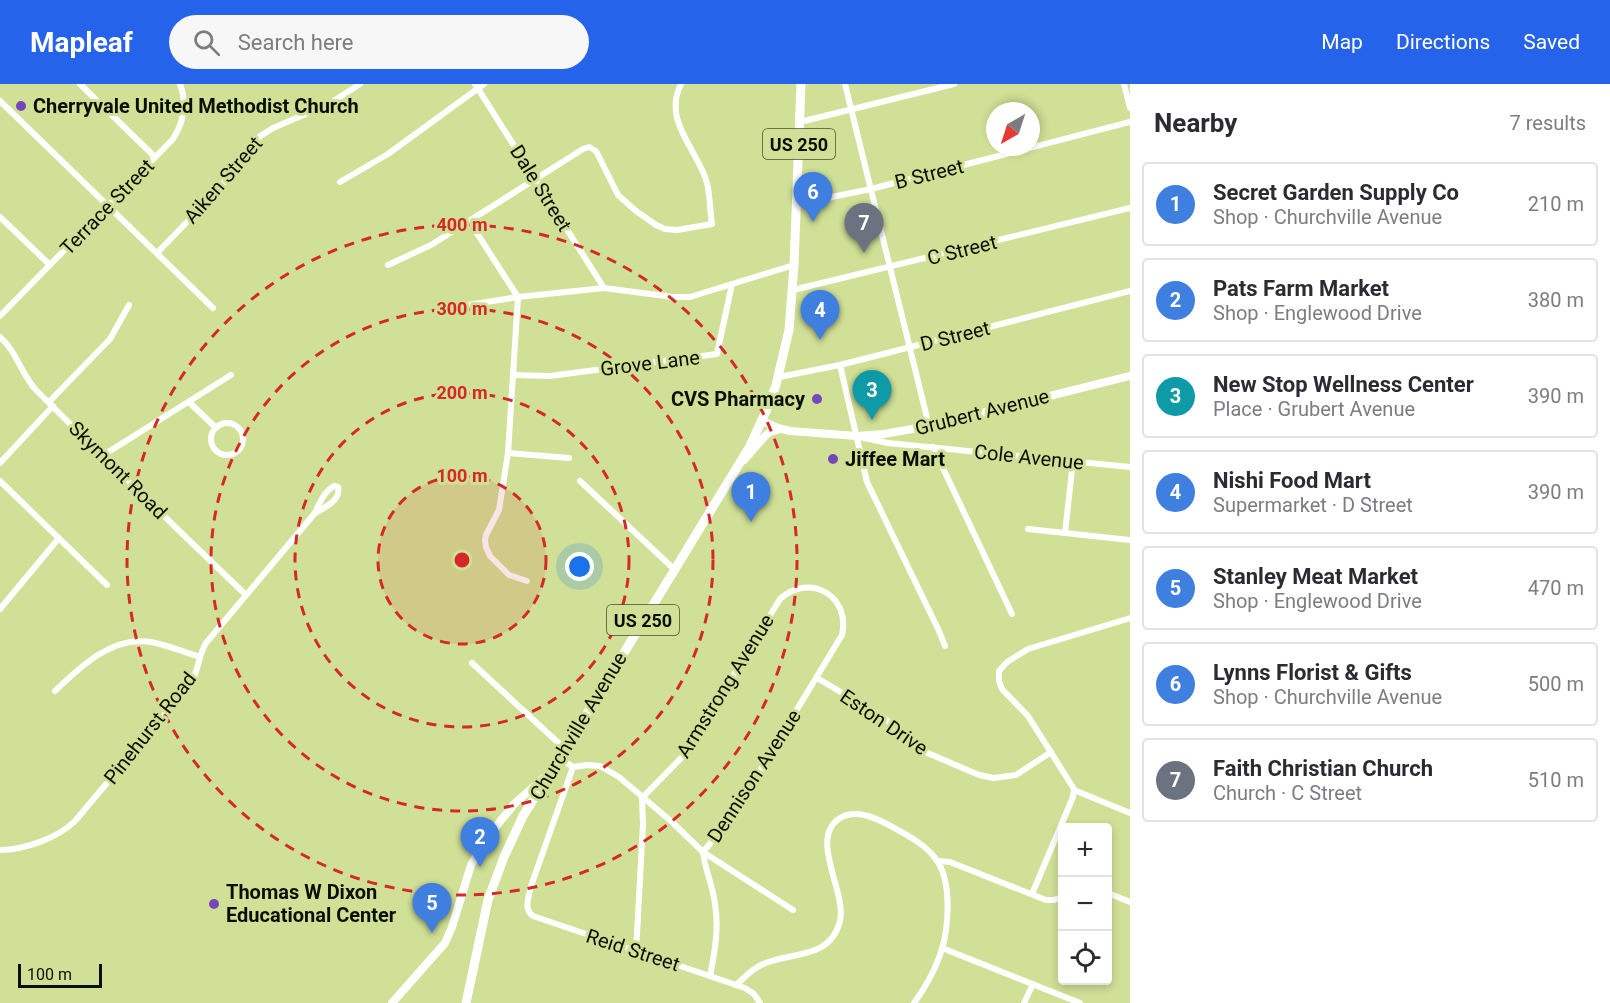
<!DOCTYPE html>
<meta charset="utf-8">
<style>
:root{--surface:#fff;--page:#f7f7f7;--text:#2b2b33;--muted:#7c7c81;--line:#e1e1e2;--accent:#2563eb}
body{margin:0;font-family:Roboto,sans-serif;background:var(--page);color:var(--text)}
.controls{position:absolute;right:18px;bottom:18px;display:grid;overflow:hidden;border-radius:6px;box-shadow:0 3px 9px #0003}
.controls button{width:54px;height:54px;display:grid;place-items:center;padding:0;border:0;border-bottom:2px solid var(--line);background:var(--surface);color:var(--text);font:30px sans-serif}
.compass{position:absolute;left:986px;top:18px;width:54px;height:54px;border-radius:50%;background:var(--surface);box-shadow:0 3px 9px #0003;rotate:219deg}
.scale{position:absolute;left:18px;bottom:15px;width:84px;box-sizing:border-box;padding-left:6px;border:3px solid #0b0f00;border-top:0;font-size:16px;line-height:21px;white-space:nowrap;color:#0b0f00;-webkit-text-stroke:4px #d0e096;paint-order:stroke}
.you{position:absolute;left:580px;top:483px;width:21px;height:21px;margin:-15px;border:4px solid #fff;border-radius:50%;background:#1a73e8;box-shadow:0 0 0 9px #1a73e833}
.badge{display:grid;place-items:center;width:39px;height:39px;border-radius:50%;background:var(--accent);color:#fff;font-size:20px;font-weight:700}
.pin{position:absolute;translate:-50% -50px;filter:drop-shadow(0 2px 3px #0008)}
.pin::after{content:'';position:absolute;top:32px;width:21px;height:18px;background:inherit;clip-path:polygon(0 0,100% 0,50% 100%)}
.list{margin:0;padding:0;list-style:none}
h2{display:flex;justify-content:space-between;align-items:center;height:78px;margin:0;padding:0 24px;font-size:26px}
h2 small{font-size:20px;font-weight:400;color:var(--muted)}
.list li{display:grid;grid-template-columns:39px 1fr auto;gap:18px;align-items:center;box-sizing:border-box;height:84px;margin:0 12px 12px;padding:0 12px;border:2px solid var(--line);border-radius:6px}
.list b{display:block;font-size:22px;white-space:nowrap}
.list p{margin:0;font-size:20px;white-space:nowrap;color:var(--muted)}
.list em{font-size:20px;font-style:normal;color:var(--muted)}
.icon{flex:none;width:33px;height:33px;fill:none;stroke:currentColor;stroke-width:2;stroke-linecap:round;stroke-linejoin:round}
.map{position:relative;flex:none;width:1130px;height:919px;overflow:hidden}
header{display:flex;align-items:center;gap:36px;box-sizing:border-box;height:84px;padding:0 30px;background:var(--accent);color:#fff}
header strong{font-size:28px}
nav{display:flex;gap:33px;margin-inline-start:auto;font-size:21px}
.search{width:420px;height:54px;background:var(--page);display:flex;align-items:center;gap:15px;box-sizing:border-box;padding:0 21px;border-radius:33px;color:var(--muted);font-size:22px}
main{display:flex}
aside{flex:1;background:var(--surface)}
.map>svg:first-child{display:block}
.lines{fill:none;stroke-linecap:round;stroke-linejoin:round}
.street{stroke:#fff;stroke-width:6}
.secondary{stroke:#fff;stroke-width:8}
.primary{stroke:#fff;stroke-width:9}
.ring{fill:none;stroke:#d62828;stroke-width:3;stroke-dasharray:10 8}
.poi-dot{fill:#7646bd;stroke:#d0e096;stroke-width:2}
.labels{text-anchor:middle;dominant-baseline:central;stroke-width:6;stroke-linejoin:round;paint-order:stroke}
.shield{fill:#d0e096;stroke:#464e2d;stroke-width:1.5}
.shield-label{font-size:18px;font-weight:bold;fill:#0b0f00}
.poi-label{font-size:20px;font-weight:bold;fill:#0b0f00;stroke:#d0e096;text-anchor:start}
.street-label{font-size:20px;fill:#0b0f00;stroke:#d0e096}
.centre{fill:#d62828;stroke:#d0e096;stroke-width:3}
.ring-label{font-size:18px;text-anchor:middle;font-weight:bold;fill:#d62828;stroke:#d0e096;stroke-width:6;stroke-linejoin:round;paint-order:stroke}
</style>
<header>
<strong>Mapleaf</strong>
<div class="search"><svg class="icon" aria-label="search" viewBox="0 0 24 24"><circle cx="10" cy="10" r="6"/><path d="M15 15l6 6"/></svg>Search here</div>
<nav><a>Map</a><a>Directions</a><a>Saved</a></nav>
</header>
<main>
<div class="map">
<svg width="1130" height="919" viewBox="0 0 1130 919">
<rect width="100%" height="100%" fill="#d0e096"/>
<g class="lines">
<g class="street">
<path d="M80 0 155 73"/>
<path d="M475 0 604 204"/>
<path d="M845 0 929 342"/>
<path d="M1124 0 1130 24"/>
<path d="M0 17 213 224"/>
<path d="M800 38 954 0"/>
<path d="M340 98 388 70 484 0"/>
<path d="M796 119 812 117 871 105 1130 38"/>
<path d="M0 133 50 181"/>
<path d="M469 137 518 213 508 369 499 426 486 451 485 456 486 463 490 472 509 491 527 497"/>
<path d="M157 169 214 110 233 88 245 68 259 53 273 44 329 20 360 0"/>
<path d="M388 181 431 161 583 65 589 63 596 67 618 111 636 127 656 141 665 145 677 146 712 140C710 127 710 112 707 99 698 65 662 38 681 0"/>
<path d="M793 206 1130 124"/>
<path d="M462 222 518 213 604 204 673 213H690L794 181"/>
<path d="M0 232 173 55C184 38 187 19 180 0"/>
<path d="M0 253C17 268 21 290 36 306 105 375 175 443 246 511"/>
<path d="M840 281 867 398 939 547 945 562"/>
<path d="M513 291 550 292 717 270 732 200"/>
<path d="M779 293 840 281 1130 207"/>
<path d="M49 318 110 255 129 221"/>
<path d="M189 318 216 344"/>
<circle cx="227" cy="355" r="16"/>
<path d="M860 353 888 359 1130 383"/>
<path d="M933 363 1012 530"/>
<path d="M508 369 569 374"/>
<path d="M102 372 231 291"/>
<path d="M0 379 53 322"/>
<path d="M0 397 107 501"/>
<path d="M580 397 674 485"/>
<path d="M1028 445 1130 456"/>
<path d="M1065 449 1073 377"/>
<path d="M0 525 59 454"/>
<path d="M472 579 565 665"/>
<path d="M817 594 883 633 893 642 906 656 916 664 979 691 994 694 1016 691 1051 668"/>
<path d="M55 607C81 582 112 552 151 558 167 561 184 568 200 573"/>
<path d="M560 674 573 683 588 681 600 682 619 693 672 738 703 768 793 826"/>
<path d="M573 683 531 802C529 813 523 825 533 832L745 904 754 910 760 919"/>
<path d="M1074 706 1130 729"/>
<path d="M0 766C24 766 58 754 75 737L191 599C199 586 198 572 206 559L315 429C320 418 324 408 334 402L338 403C341 416 326 423 315 429"/>
<path d="M938 777 950 778 1046 816H1054L1062 813"/>
<path d="M1108 809 1130 818"/>
<path d="M1032 810 1073 713 1074 705 1028 632 1002 605 999 597V587L1007 578 1028 565 1130 534"/>
<path d="M942 864 1080 919"/>
<path d="M636 868 643 740 642 714 685 670 780 515C810 488 851 512 842 551L732 733 703 768C705 786 713 802 715 820 719 844 715 867 710 892"/>
<path d="M736 901C744 894 752 885 761 881 789 867 830 877 840 837 847 808 808 754 840 734 855 725 873 733 887 740 903 749 924 759 935 774 953 796 949 846 940 871 934 888 925 904 914 919"/>
<path d="M1024 919 1033 900"/>
</g>
<g class="secondary">
<path d="M762 337 778 344 790 347 857 352 884 350 929 342 1130 292"/>
<path d="M744 376 766 351 770 348 781 345"/>
<path d="M392 919 445 859 452 843 471 781C480 765 491 750 501 736 505 731 510 727 513 721L547 691"/>
</g>
<path class="primary" d="M466 919 488 816 504 773 523 732 569 659 750 362 767 325 776 301 789 246 794 181 801 0"/>
</g>
<circle cx="462" cy="476" r="84" fill="#d62828" fill-opacity=".12"/>
<g class="ring">
<circle cx="462" cy="476" r="84"/>
<circle cx="462" cy="476" r="167"/>
<circle cx="462" cy="476" r="251"/>
<circle cx="462" cy="476" r="335"/>
</g>
<g class="poi-dot">
<circle cx="21" cy="22" r="6"/>
<circle cx="817" cy="315" r="6"/>
<circle cx="833" cy="375" r="6"/>
<circle cx="214" cy="820" r="6"/>
</g>
<g class="labels">
<g class="shield">
<rect x="763" y="45" width="72" height="30" rx="4.5"/>
<rect x="607" y="521" width="72" height="30" rx="4.5"/>
</g>
<g class="shield-label">
<text x="799" y="60">US 250</text>
<text x="643" y="536">US 250</text>
</g>
<g class="poi-label">
<text x="33" y="22">Cherryvale United Methodist Church</text>
<text x="805" y="315" text-anchor="end">CVS Pharmacy</text>
<text x="845" y="375">Jiffee Mart</text>
<text x="226" y="808">Thomas W Dixon<tspan x="226" dy="23">Educational Center</tspan></text>
</g>
<g class="street-label">
<text transform="translate(929 90) rotate(-14)">B Street</text>
<text transform="translate(223 96) rotate(-49)">Aiken Street</text>
<text transform="translate(541 104) rotate(58)">Dale Street</text>
<text transform="translate(107 123) rotate(-46)">Terrace Street</text>
<text transform="translate(962 166) rotate(-14)">C Street</text>
<text transform="translate(955 252) rotate(-14)">D Street</text>
<text transform="translate(650 279) rotate(-7)">Grove Lane</text>
<text transform="translate(982 328) rotate(-14)">Grubert Avenue</text>
<text transform="translate(1029 373) rotate(6)">Cole Avenue</text>
<text transform="translate(118 386) rotate(45)">Skymont Road</text>
<text transform="translate(725 602) rotate(-58)">Armstrong Avenue</text>
<text transform="translate(884 638) rotate(34)">Eston Drive</text>
<text transform="translate(578 642) rotate(-59)">Churchville Avenue</text>
<text transform="translate(150 644) rotate(-52)">Pinehurst Road</text>
<text transform="translate(754 692) rotate(-57)">Dennison Avenue</text>
<text transform="translate(633 866) rotate(18)">Reid Street</text>
</g>
</g>
<circle cx="462" cy="476" r="9" class="centre"/>
<g class="ring-label">
<text x="462" y="147">400 m</text>
<text x="462" y="231">300 m</text>
<text x="462" y="315">200 m</text>
<text x="462" y="398">100 m</text>
</g>
</svg>
<div class="controls">
<button>+</button>
<button>−</button>
<button><svg class="icon" aria-label="locate" viewBox="0 0 24 24"><circle cx="12" cy="12" r="6"/><path d="M12 2v4M12 18v4M2 12h4M18 12h4"/></svg></button>
</div>
<svg class="compass" viewBox="-18 -18 36 36"><path d="M0-13l5 13h-10z" fill="#e53935"/><path d="M0 13l5-13h-10z" fill="#7c7c81"/></svg>
<div class="scale">100 m</div>
<div class="you"></div>
<div class="pin badge" style="left:751px;top:438px;background:#3f7fe0">1</div>
<div class="pin badge" style="left:480px;top:783px;background:#3f7fe0">2</div>
<div class="pin badge" style="left:872px;top:336px;background:#0f9aa8">3</div>
<div class="pin badge" style="left:820px;top:256px;background:#3f7fe0">4</div>
<div class="pin badge" style="left:432px;top:849px;background:#3f7fe0">5</div>
<div class="pin badge" style="left:813px;top:138px;background:#3f7fe0">6</div>
<div class="pin badge" style="left:864px;top:169px;background:#6b7280">7</div>
</div>
<aside>
<h2>Nearby<small>7 results</small></h2>
<ul class="list">
<li><span class="badge" style="background:#3f7fe0">1</span><div><b>Secret Garden Supply Co</b><p>Shop · Churchville Avenue</p></div><em>210 m</em></li>
<li><span class="badge" style="background:#3f7fe0">2</span><div><b>Pats Farm Market</b><p>Shop · Englewood Drive</p></div><em>380 m</em></li>
<li><span class="badge" style="background:#0f9aa8">3</span><div><b>New Stop Wellness Center</b><p>Place · Grubert Avenue</p></div><em>390 m</em></li>
<li><span class="badge" style="background:#3f7fe0">4</span><div><b>Nishi Food Mart</b><p>Supermarket · D Street</p></div><em>390 m</em></li>
<li><span class="badge" style="background:#3f7fe0">5</span><div><b>Stanley Meat Market</b><p>Shop · Englewood Drive</p></div><em>470 m</em></li>
<li><span class="badge" style="background:#3f7fe0">6</span><div><b>Lynns Florist &amp; Gifts</b><p>Shop · Churchville Avenue</p></div><em>500 m</em></li>
<li><span class="badge" style="background:#6b7280">7</span><div><b>Faith Christian Church</b><p>Church · C Street</p></div><em>510 m</em></li>
</ul>
</aside>
</main>
